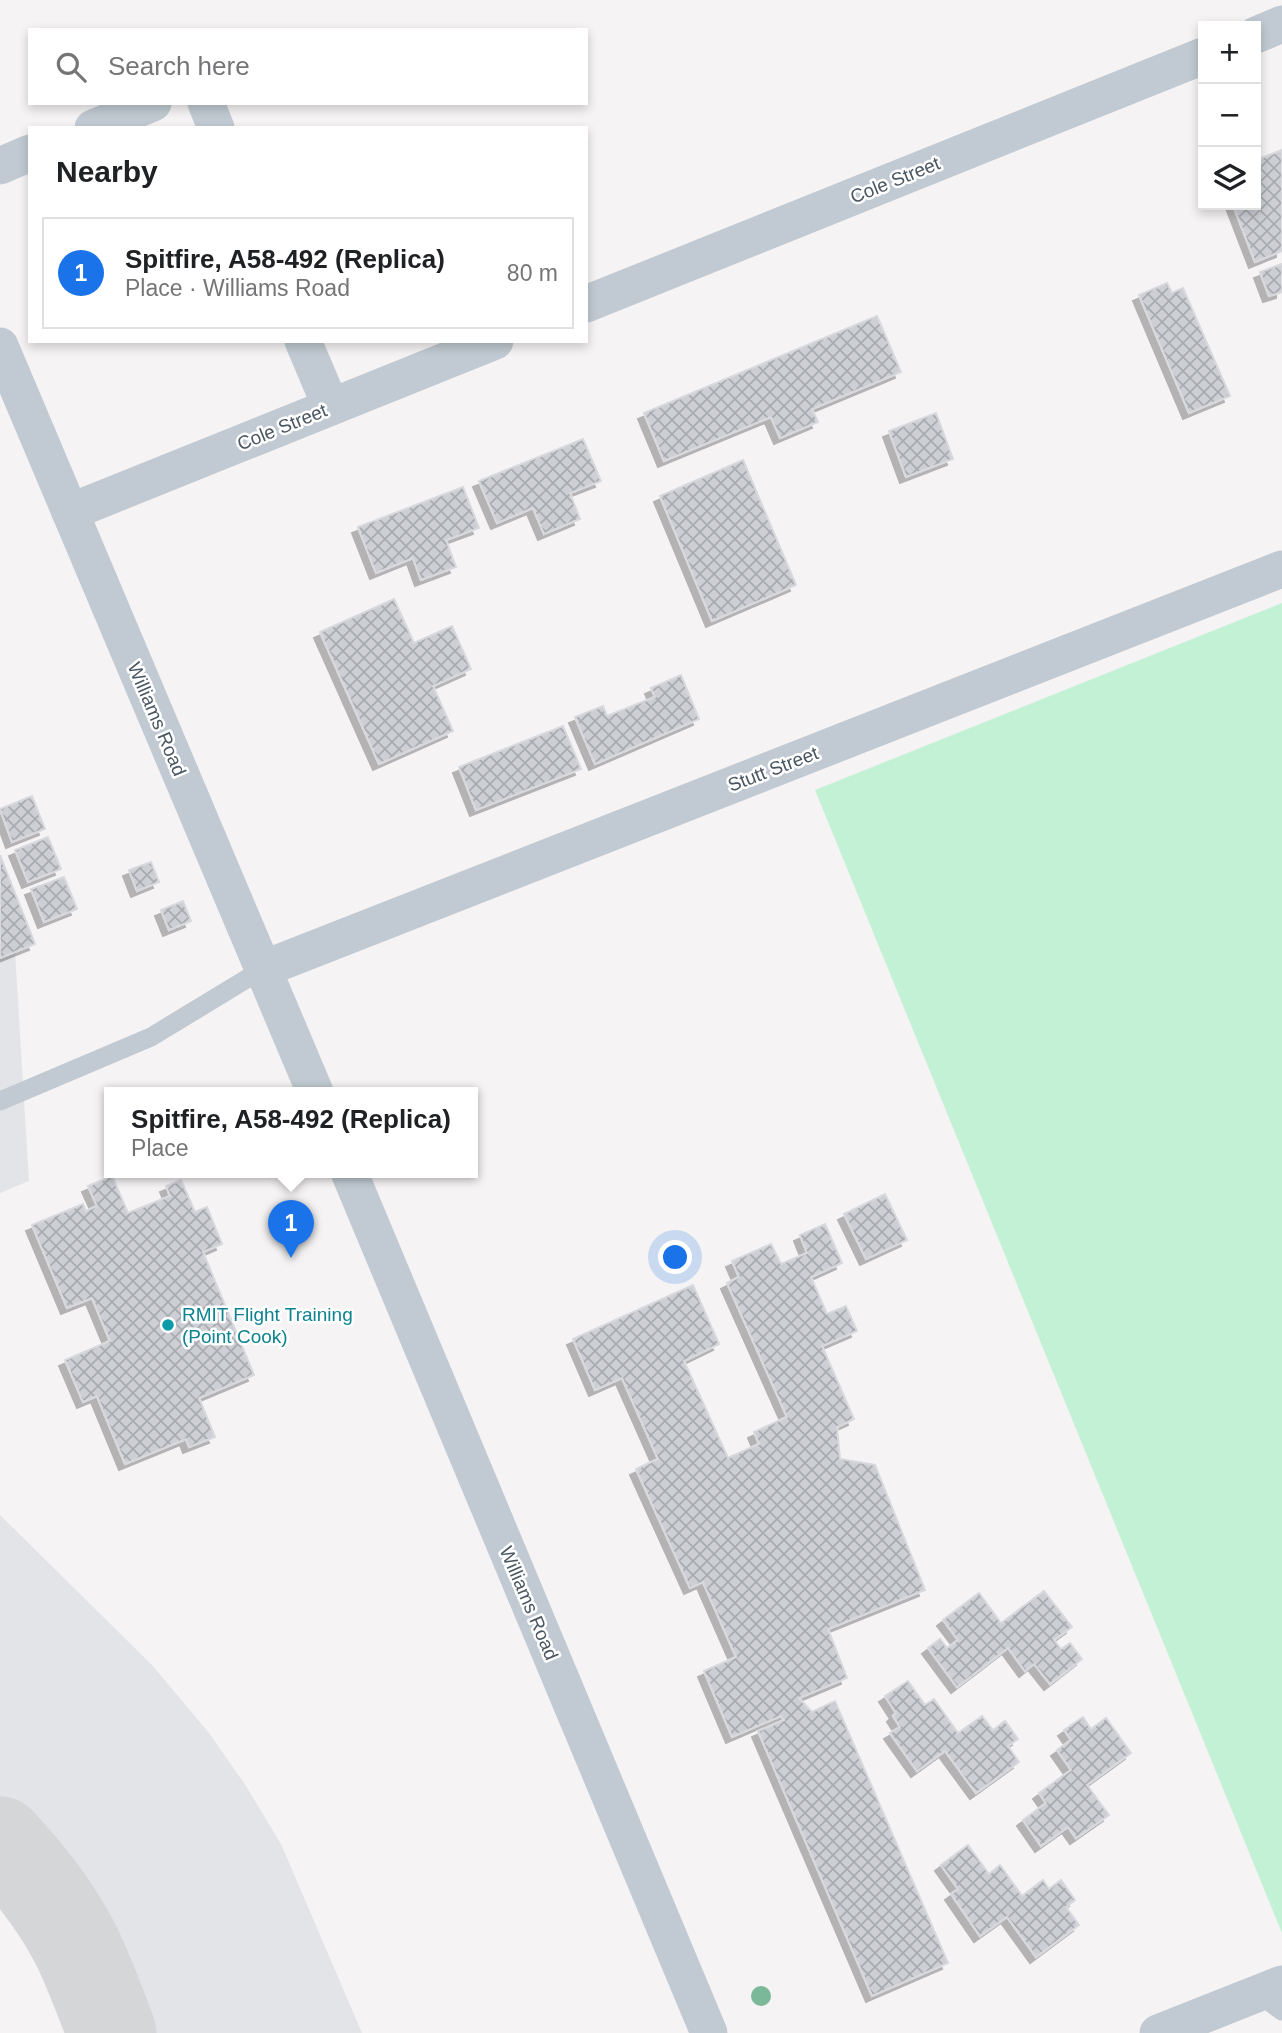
<!DOCTYPE html>
<meta charset="utf-8">
<style>
:root{--surface:#fff;--page:#f6f6f6;--text:#202124;--muted:#757577;--line:#e0e0e0;--accent:#1a73e8}
body{margin:0;font-family:Helvetica,sans-serif;background:var(--page);color:var(--text)}
.controls{position:absolute;right:21px;top:21px;display:grid;overflow:hidden;border-radius:0px;box-shadow:0 4px 10px #0003}
.controls button{width:63px;height:63px;display:grid;place-items:center;padding:0;border:0;border-bottom:2px solid var(--line);background:var(--surface);color:var(--text);font:35px sans-serif}
.you{position:absolute;left:676px;top:1258px;width:24px;height:24px;margin:-18px;border:5px solid #fff;border-radius:50%;background:#1a73e8;box-shadow:0 0 0 10px #1a73e833}
.badge{display:grid;place-items:center;width:46px;height:46px;border-radius:50%;background:var(--accent);color:#fff;font-size:23px;font-weight:700}
.pin{position:absolute;translate:-50% -58px;filter:drop-shadow(0 2px 4px #0008)}
.pin::after{content:'';position:absolute;top:37px;width:24px;height:21px;background:inherit;clip-path:polygon(0 0,100% 0,50% 100%)}
.popup{position:absolute;left:104px;top:1087px;width:374px;height:91px;box-sizing:border-box;display:grid;place-content:center;border-radius:0px;background:var(--surface);filter:drop-shadow(0 2px 5px #0005);font-size:23px;white-space:nowrap;color:var(--muted)}
.popup b{font-size:26px;color:var(--text)}
.popup::after{content:'';position:absolute;left:50%;top:100%;margin-left:-14px;border:14px solid transparent;border-top-color:var(--surface)}
.list{margin:0;padding:0;list-style:none}
h2{display:flex;justify-content:space-between;align-items:center;height:91px;margin:0;padding:0 28px;font-size:30px}
h2 small{font-size:23px;font-weight:400;color:var(--muted)}
.list li{display:grid;grid-template-columns:46px 1fr auto;gap:21px;align-items:center;box-sizing:border-box;height:112px;margin:0 14px 14px;padding:0 14px;border:2px solid var(--line);border-radius:0px}
.list b{display:block;font-size:26px;white-space:nowrap}
.list p{margin:0;font-size:23px;white-space:nowrap;color:var(--muted)}
.list em{font-size:23px;font-style:normal;color:var(--muted)}
.icon{flex:none;width:38px;height:38px;fill:none;stroke:currentColor;stroke-width:2;stroke-linecap:round;stroke-linejoin:round}
.map{position:relative;flex:none;width:1282px;height:2033px;overflow:hidden}
.search{position:absolute;background:var(--surface);box-shadow:0 4px 10px #0003;left:28px;top:28px;width:560px;height:77px;display:flex;align-items:center;gap:18px;box-sizing:border-box;padding:0 24px;border-radius:0px;color:var(--muted);font-size:26px}
.panel{position:absolute;background:var(--surface);box-shadow:0 4px 10px #0003;left:28px;top:126px;width:560px;height:217px;border-radius:0px}
.map>svg:first-child{display:block}
.airport{fill:#e2e4e7}
.green{fill:#c3f1d5}
.lines{fill:none;stroke-linecap:round;stroke-linejoin:round}
.taxiway{stroke:#d5d6d8;stroke-width:89}
.building{fill:url(#building-cross-hatch);stroke:#d7d9de;stroke-width:2;filter:url(#shadow)}
.lane{stroke:#c1cad2;stroke-width:19}
.street{stroke:#c1cad2;stroke-width:37}
.tree{fill:#7bb799}
.culture-dot{fill:#0f9aa8;stroke:#fff;stroke-width:2.5}
.labels{text-anchor:middle;dominant-baseline:central;stroke-width:5;stroke-linejoin:round;paint-order:stroke}
.street-label{font-size:19px;fill:#4a5661;stroke:#fff}
.culture-label{font-size:19px;fill:#0d838f;stroke:#fff;text-anchor:start}
</style>
<div class="map">
<svg width="1282" height="2033" viewBox="0 0 1282 2033">
<defs>
<pattern id="building-cross-hatch" width="8" height="8" patternUnits="userSpaceOnUse" patternTransform="scale(1.75)"><rect width="8" height="8" fill="#cdcfd5"/><path d="M0 0l8 8M0 8l8-8" fill="none" stroke="#a8abb0"/></pattern>
<filter id="shadow"><feDropShadow dx="-6" dy="6" stdDeviation="0" flood-color="#0004"/></filter>
</defs>
<rect width="100%" height="100%" fill="#f5f3f3"/>
<g class="airport">
<path d="M0 855 35 944 15 952 29 1181 0 1193Z"/>
<path d="M0 1515 152 1665 209 1733 246 1786 281 1844 362 2033H140L98 1932 70 1885 44 1851 0 1804Z"/>
</g>
<path class="green" d="M1282 603V1933L815 790Z"/>
<g class="lines">
<path class="taxiway" d="M0 1841C30 1873 57 1907 77 1947 90 1974 101 2004 112 2033"/>
</g>
<g class="building">
<path d="M1282 150V251L1255 262 1233 205H1256V160Z"/>
<path d="M1282 264V292L1269 296 1260 272Z"/>
<path d="M1167 283 1172 293 1183 288 1230 396 1189 413 1139 295Z"/>
<path d="M877 316 901 372 812 409 818 422 780 438 771 417 664 461 644 413Z"/>
<path d="M936 413 953 459 906 477 889 431Z"/>
<path d="M583 439 601 481 570 493 580 519 544 534 533 508 497 523 479 481Z"/>
<path d="M743 460 796 585 712 621 660 496Z"/>
<path d="M463 487 479 528 446 540 456 567 421 580 413 558 376 573 358 527Z"/>
<path d="M394 599 414 643 452 626 471 669 433 686 453 731 379 764 320 632Z"/>
<path d="M681 675 699 719 595 764 575 717 603 706 607 716 655 697 651 688Z"/>
<path d="M563 726 581 769 476 810 459 767Z"/>
<path d="M32 796 45 829 12 842 0 809Z"/>
<path d="M48 837 61 869 28 882 15 850Z"/>
<path d="M0 855 35 944 0 958Z"/>
<path d="M151 862 159 882 137 891 129 870Z"/>
<path d="M64 877 77 909 44 922 31 889Z"/>
<path d="M183 901 191 921 169 930 161 910Z"/>
<path d="M112 1176 128 1213 170 1196 166 1186 181 1180 195 1212 207 1207 222 1244 203 1252 254 1375 199 1398 215 1437 189 1447 186 1439 125 1464 97 1396 83 1402 65 1360 110 1341 92 1298 67 1308 32 1225 83 1204 86 1211 97 1206 88 1186Z"/>
<path d="M885 1194 907 1240 866 1259 844 1214Z"/>
<path d="M825 1224 842 1263 811 1277 827 1314 846 1306 857 1331 822 1346 854 1419 837 1427 840 1459 875 1465 925 1590 828 1629 847 1678 799 1698 812 1712 835 1701 948 1963 872 1996 758 1731 784 1720 781 1716 732 1737 704 1671 736 1657 703 1582 690 1588 636 1469 658 1459 622 1378 595 1390 573 1339 693 1285 719 1344 684 1361 728 1458 759 1444 754 1432 787 1417 727 1283 739 1277 732 1261 771 1244 781 1264 807 1253 800 1235Z"/>
<path d="M1044 1591 1072 1627 1054 1640 1061 1649 1070 1643 1082 1659 1050 1684 1034 1664 1025 1671 1008 1648 957 1687 928 1648 940 1639 947 1648 958 1640 943 1620 979 1593 1001 1623Z"/>
<path d="M908 1681 925 1705 934 1699 958 1733 982 1716 993 1730 1005 1721 1018 1739 1008 1746 1019 1762 976 1793 945 1751 917 1771 890 1733 900 1727 893 1716 896 1713 885 1696Z"/>
<path d="M1083 1717 1091 1729 1106 1718 1131 1753 1087 1785 1109 1815 1076 1838 1068 1827 1041 1846 1023 1820 1046 1803 1039 1793 1071 1770 1057 1750 1071 1740 1064 1730Z"/>
<path d="M968 1845 989 1874 1000 1865 1022 1896 1043 1880 1049 1889 1061 1880 1075 1900 1066 1907 1079 1925 1036 1957 1007 1917 980 1936 951 1894 958 1889 941 1865Z"/>
</g>
<g class="lines">
<g class="lane">
<path d="M0 1101 151 1037 263 969"/>
<path d="M1259 1994 1282 2011"/>
</g>
<g class="street">
<path d="M1256 35 1282 24"/>
<path d="M206 103 216 128"/>
<path d="M93 128 153 103"/>
<path d="M0 166 30 153"/>
<path d="M586 304 1203 56"/>
<path d="M303 341 331 407"/>
<path d="M0 346 315 1092"/>
<path d="M70 512 495 341"/>
<path d="M263 969 1282 569"/>
<path d="M349 1172 709 2033"/>
<path d="M1158 2033 1282 1984"/>
</g>
</g>
<circle class="tree" cx="761" cy="1996" r="10"/>
<circle class="culture-dot" cx="168" cy="1325" r="7"/>
<g class="labels">
<g class="street-label">
<text transform="translate(895 180) rotate(-22)">Cole Street</text>
<text transform="translate(282 427) rotate(-22)">Cole Street</text>
<text transform="translate(157 719) rotate(67)">Williams Road</text>
<text transform="translate(773 769) rotate(-21)">Stutt Street</text>
<text transform="translate(529 1603) rotate(67)">Williams Road</text>
</g>
<g class="culture-label">
<text x="182" y="1314">RMIT Flight Training<tspan x="182" dy="22">(Point Cook)</tspan></text>
</g>
</g>
</svg>
<div class="controls">
<button>+</button>
<button>−</button>
<button><svg class="icon" aria-label="layers" viewBox="0 0 24 24"><path d="M12 4l9 5-9 5-9-5zM3 14l9 5 9-5"/></svg></button>
</div>
<div class="you"></div>
<div class="pin badge" style="left:291px;top:1258px">1</div>
<div class="popup"><b>Spitfire, A58-492 (Replica)</b>Place</div>
<div class="search"><svg class="icon" aria-label="search" viewBox="0 0 24 24"><circle cx="10" cy="10" r="6"/><path d="M15 15l6 6"/></svg>Search here</div>
<section class="panel">
<h2>Nearby<small></small></h2>
<ul class="list">
<li><span class="badge">1</span><div><b>Spitfire, A58-492 (Replica)</b><p>Place · Williams Road</p></div><em>80 m</em></li>
</ul>
</section>
</div>
